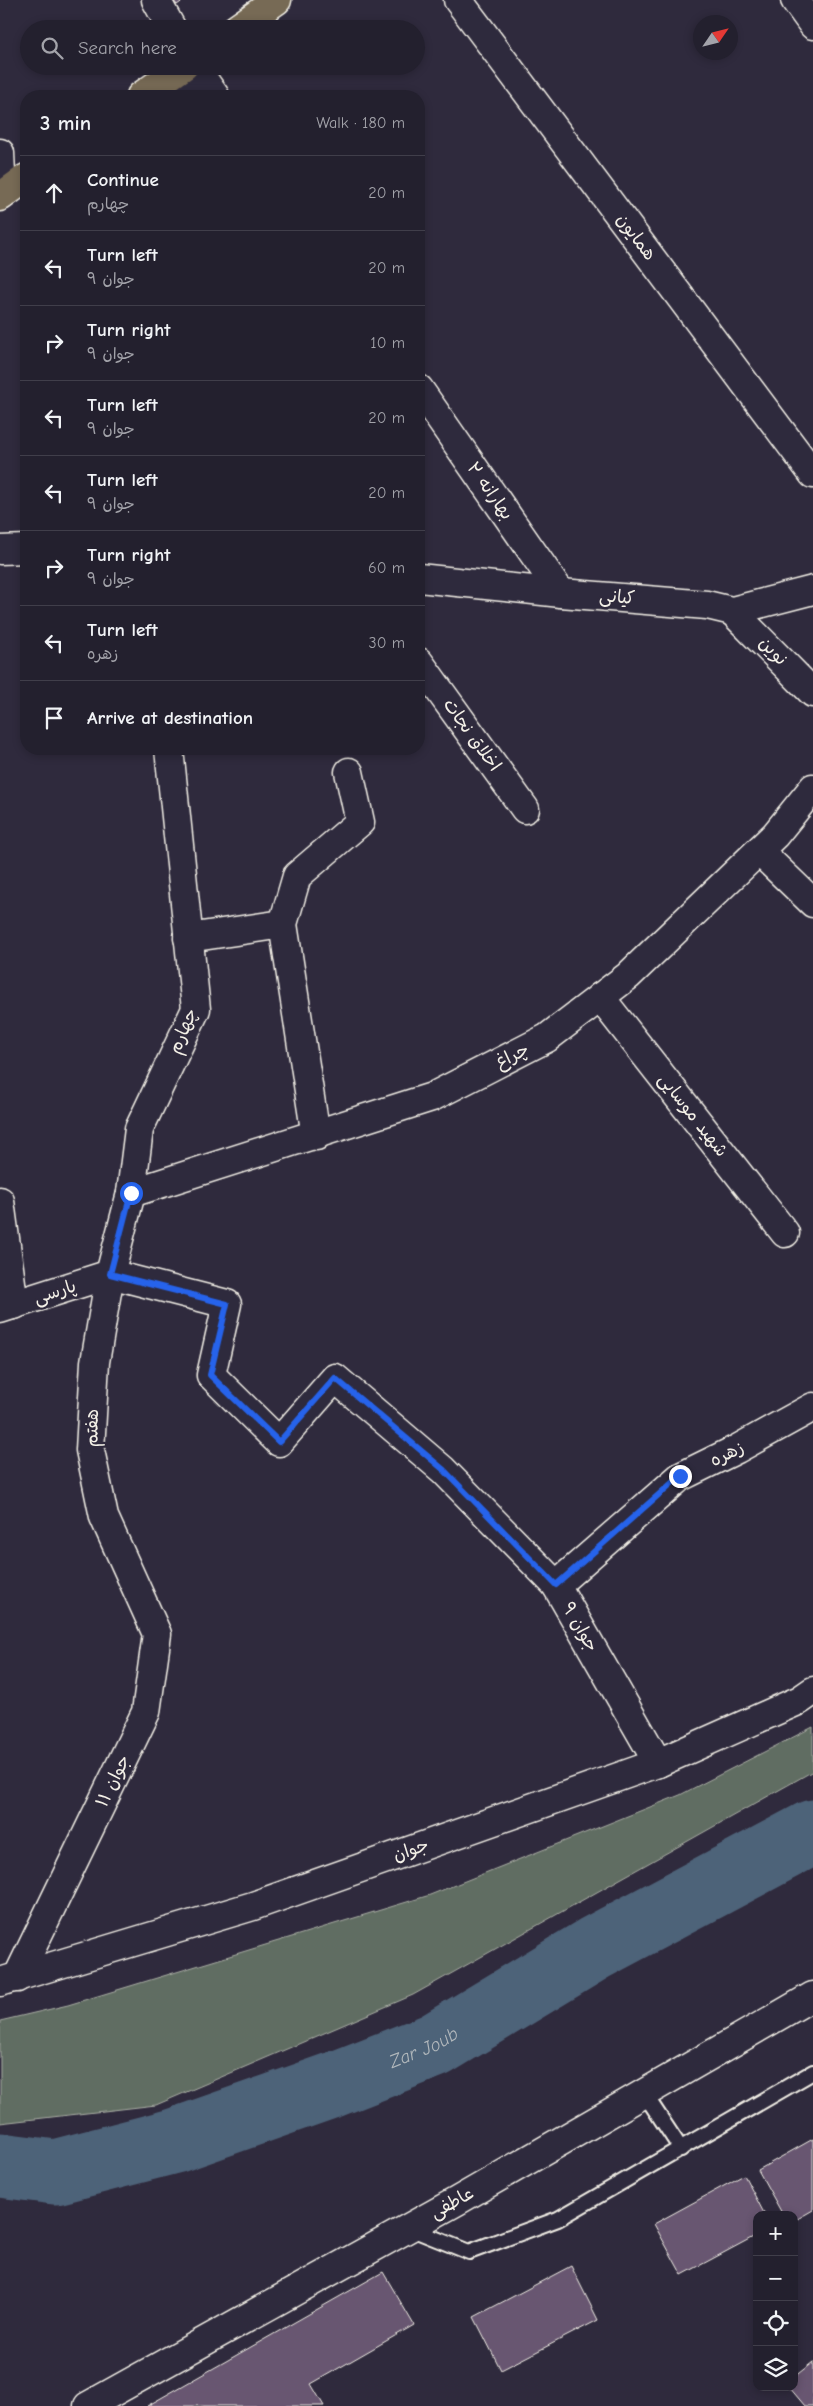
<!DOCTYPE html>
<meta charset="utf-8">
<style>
:root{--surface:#23202e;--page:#2b2836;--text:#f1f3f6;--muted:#a3a3aa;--line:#403e4a}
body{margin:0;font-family:"Comic Neue","Playpen Sans Arabic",sans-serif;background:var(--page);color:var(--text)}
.controls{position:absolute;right:15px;bottom:15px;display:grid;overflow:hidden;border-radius:10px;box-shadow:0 2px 8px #0003}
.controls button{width:45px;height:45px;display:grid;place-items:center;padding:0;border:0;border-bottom:1px solid var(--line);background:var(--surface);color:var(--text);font:25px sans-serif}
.compass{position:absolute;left:693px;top:15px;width:45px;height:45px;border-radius:50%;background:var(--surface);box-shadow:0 2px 8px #0003;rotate:55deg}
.stop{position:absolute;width:15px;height:15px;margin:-11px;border:4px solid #2563eb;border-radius:50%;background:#fff}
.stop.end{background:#2563eb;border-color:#fff;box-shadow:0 1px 5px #0008}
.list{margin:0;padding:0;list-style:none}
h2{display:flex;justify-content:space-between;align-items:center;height:65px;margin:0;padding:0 20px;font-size:21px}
h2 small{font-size:16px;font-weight:400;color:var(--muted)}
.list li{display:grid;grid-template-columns:32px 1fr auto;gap:15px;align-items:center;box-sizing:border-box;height:75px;padding:0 20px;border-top:1px solid var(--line)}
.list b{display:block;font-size:19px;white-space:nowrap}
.list p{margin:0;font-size:16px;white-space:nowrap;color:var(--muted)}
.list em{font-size:16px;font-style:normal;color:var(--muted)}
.icon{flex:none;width:28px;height:28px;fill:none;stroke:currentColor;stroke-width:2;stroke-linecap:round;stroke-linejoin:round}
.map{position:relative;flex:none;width:813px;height:2406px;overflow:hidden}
.search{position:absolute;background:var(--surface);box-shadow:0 2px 8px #0003;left:20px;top:20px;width:405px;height:55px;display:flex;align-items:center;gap:12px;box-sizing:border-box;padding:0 18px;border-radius:28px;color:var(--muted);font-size:19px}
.panel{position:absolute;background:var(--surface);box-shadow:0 2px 8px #0003;left:20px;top:90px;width:405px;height:665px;border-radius:20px}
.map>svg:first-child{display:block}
.green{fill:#616d62;stroke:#aaafa5}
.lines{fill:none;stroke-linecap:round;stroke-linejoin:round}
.river{stroke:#4e6379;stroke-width:65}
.building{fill:#675671;stroke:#f4f1e8}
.service-casing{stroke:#f4f1e8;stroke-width:18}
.minor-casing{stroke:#f4f1e8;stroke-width:31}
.secondary-casing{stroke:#f4f1e8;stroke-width:31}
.primary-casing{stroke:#f4f1e8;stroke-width:31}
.service{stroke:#2f2a3d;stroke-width:14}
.minor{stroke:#2f2a3d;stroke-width:28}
.secondary{stroke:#2f2a3d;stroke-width:28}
.primary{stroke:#776a54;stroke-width:28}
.route{stroke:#2563eb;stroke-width:6}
.labels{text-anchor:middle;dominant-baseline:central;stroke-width:4.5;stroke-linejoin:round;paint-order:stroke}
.street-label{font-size:18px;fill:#f4f1e8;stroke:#2f2a3d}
.water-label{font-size:19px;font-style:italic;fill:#b2b8bc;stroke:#2f2a3d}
</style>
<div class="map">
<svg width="813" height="2406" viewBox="0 0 813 2406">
<rect width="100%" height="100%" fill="#2f2a3d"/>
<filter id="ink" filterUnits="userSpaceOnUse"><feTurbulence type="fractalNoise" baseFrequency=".02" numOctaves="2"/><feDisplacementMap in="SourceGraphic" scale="10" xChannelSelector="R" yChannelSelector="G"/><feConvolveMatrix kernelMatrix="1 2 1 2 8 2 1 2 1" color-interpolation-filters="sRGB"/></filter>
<g filter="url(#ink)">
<path class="green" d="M813 1727V1771L413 1995 156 2105 0 2123V2021L68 2005 430 1895 680 1795Z"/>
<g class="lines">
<path class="river" id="s1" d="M0 2165 55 2172 174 2141 333 2085 435 2045 595 1948 813 1832"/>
</g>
<g class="building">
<path d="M173 0H184L177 5Z"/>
<path d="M813 2139V2210L794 2221V2215H783L758 2170Z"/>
<path d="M744 2175 765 2215H757V2235L682 2275 654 2224Z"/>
<path d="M571 2266 598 2320 501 2370 474 2317Z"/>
<path d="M383 2272 414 2325 311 2384 324 2406H147Z"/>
<path d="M813 2362V2406H805L789 2387H794V2377Z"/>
</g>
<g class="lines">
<g class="service-casing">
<g id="service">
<path d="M644 2093 681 2149"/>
<path d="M409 2228 469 2252 558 2219 813 2072"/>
</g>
</g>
<g class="minor-casing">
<g id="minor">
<path d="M156 0 172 29"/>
<path d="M458 0 813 474"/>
<path d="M795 0 813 25"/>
<path d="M194 66 215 96"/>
<path d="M186 96 190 66"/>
<path d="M0 153 2 195"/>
<path d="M419 389 561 593"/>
<path d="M0 550 26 549"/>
<path d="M419 578 561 593 707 605 732 611 813 590"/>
<path d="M732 611 813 693"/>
<path d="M419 662 525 809"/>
<path d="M759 851 813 903"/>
<path d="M188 938 283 924"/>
<path d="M600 997 785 1233"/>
<path d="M316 1136 283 924 297 876 360 822 349 772"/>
<path d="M131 1193 432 1097 547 1038 628 976 775 835 813 788"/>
<path d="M0 1201 14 1305"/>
<path d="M110 1274 227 1304 211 1375 279 1442 335 1378 443 1470 556 1585 658 1763"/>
<path d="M0 1309 110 1274"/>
<path d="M556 1585 680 1477 737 1449 813 1407"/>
<path d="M17 1978 146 1712 157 1634 104 1517 90 1450 95 1362 110 1274 131 1193 139 1129 196 1009 169 749"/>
</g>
</g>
<g class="secondary-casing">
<g id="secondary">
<path d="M0 1982 253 1906 658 1763 800 1700 813 1691"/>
<path d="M88 2406 457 2201 813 1996"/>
</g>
</g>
<g class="primary-casing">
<g id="primary">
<path d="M236 29 277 0"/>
<path d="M141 96 184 66"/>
<path d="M0 197 26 178"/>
</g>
</g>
<use href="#service" class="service"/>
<use href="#minor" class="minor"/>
<use href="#secondary" class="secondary"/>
<use href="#primary" class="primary"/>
</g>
</g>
<g class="lines" filter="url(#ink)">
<path class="route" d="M131 1193 110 1274 227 1304 210 1375 279 1442 335 1378 444 1470 556 1585 680 1476"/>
</g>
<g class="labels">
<g class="street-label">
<text transform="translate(636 237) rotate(53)">همایون</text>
<text transform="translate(490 491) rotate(55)">بهارانه ۲</text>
<text transform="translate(617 597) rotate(5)">کیانی</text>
<text transform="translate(773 651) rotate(46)">نوین</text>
<text transform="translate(472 735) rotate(54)">اخلاق نجات</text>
<text transform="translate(183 1031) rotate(-67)">چهارم</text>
<text transform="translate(512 1056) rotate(-27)">چراغ</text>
<text transform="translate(693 1115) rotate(52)">شهید موسایی</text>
<text transform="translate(55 1292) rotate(-18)">پارسی</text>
<text transform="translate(92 1428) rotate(-89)">هفتم</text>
<text transform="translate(727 1454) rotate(-26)">زهره</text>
<text transform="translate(580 1627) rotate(60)">جوان ۹</text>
<text transform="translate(113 1781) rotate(-64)">جوان ۱۱</text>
<text transform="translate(411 1850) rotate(-19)">جوان</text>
<text transform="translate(452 2203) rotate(-29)">عاطفی</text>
</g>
<g class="water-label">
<text stroke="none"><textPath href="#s1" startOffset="445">Zar Joub</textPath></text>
</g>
</g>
</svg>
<div class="controls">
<button>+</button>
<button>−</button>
<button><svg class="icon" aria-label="locate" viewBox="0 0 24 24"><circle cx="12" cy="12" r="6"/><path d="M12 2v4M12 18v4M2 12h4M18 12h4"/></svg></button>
<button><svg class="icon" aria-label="layers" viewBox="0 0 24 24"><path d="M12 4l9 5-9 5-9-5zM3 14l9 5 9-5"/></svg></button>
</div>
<svg class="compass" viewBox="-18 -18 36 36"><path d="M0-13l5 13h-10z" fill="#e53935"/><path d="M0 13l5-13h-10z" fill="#a3a3aa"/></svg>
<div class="stop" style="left:131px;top:1193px"></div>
<div class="stop end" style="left:680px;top:1476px"></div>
<div class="search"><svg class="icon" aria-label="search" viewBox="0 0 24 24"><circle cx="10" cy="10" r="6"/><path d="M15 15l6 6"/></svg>Search here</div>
<section class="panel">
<h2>3 min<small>Walk · 180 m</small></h2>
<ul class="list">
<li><svg class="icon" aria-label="ahead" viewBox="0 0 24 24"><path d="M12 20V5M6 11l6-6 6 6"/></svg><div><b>Continue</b><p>چهارم</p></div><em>20 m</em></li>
<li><svg class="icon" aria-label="left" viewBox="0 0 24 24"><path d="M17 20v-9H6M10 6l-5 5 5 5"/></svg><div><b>Turn left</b><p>جوان ۹</p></div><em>20 m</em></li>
<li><svg class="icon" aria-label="right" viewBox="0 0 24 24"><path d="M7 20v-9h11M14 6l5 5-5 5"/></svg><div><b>Turn right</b><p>جوان ۹</p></div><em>10 m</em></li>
<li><svg class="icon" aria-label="left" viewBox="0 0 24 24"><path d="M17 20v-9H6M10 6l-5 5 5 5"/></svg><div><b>Turn left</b><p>جوان ۹</p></div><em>20 m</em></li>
<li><svg class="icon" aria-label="left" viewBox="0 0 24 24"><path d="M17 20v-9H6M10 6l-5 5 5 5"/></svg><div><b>Turn left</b><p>جوان ۹</p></div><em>20 m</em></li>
<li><svg class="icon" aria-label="right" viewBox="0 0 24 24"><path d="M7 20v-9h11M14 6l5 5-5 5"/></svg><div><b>Turn right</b><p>جوان ۹</p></div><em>60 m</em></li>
<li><svg class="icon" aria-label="left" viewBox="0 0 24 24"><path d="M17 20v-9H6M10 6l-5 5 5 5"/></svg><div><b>Turn left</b><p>زهره</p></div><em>30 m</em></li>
<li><svg class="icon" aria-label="arrive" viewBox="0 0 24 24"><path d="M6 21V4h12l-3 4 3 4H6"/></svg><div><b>Arrive at destination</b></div></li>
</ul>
</section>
</div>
